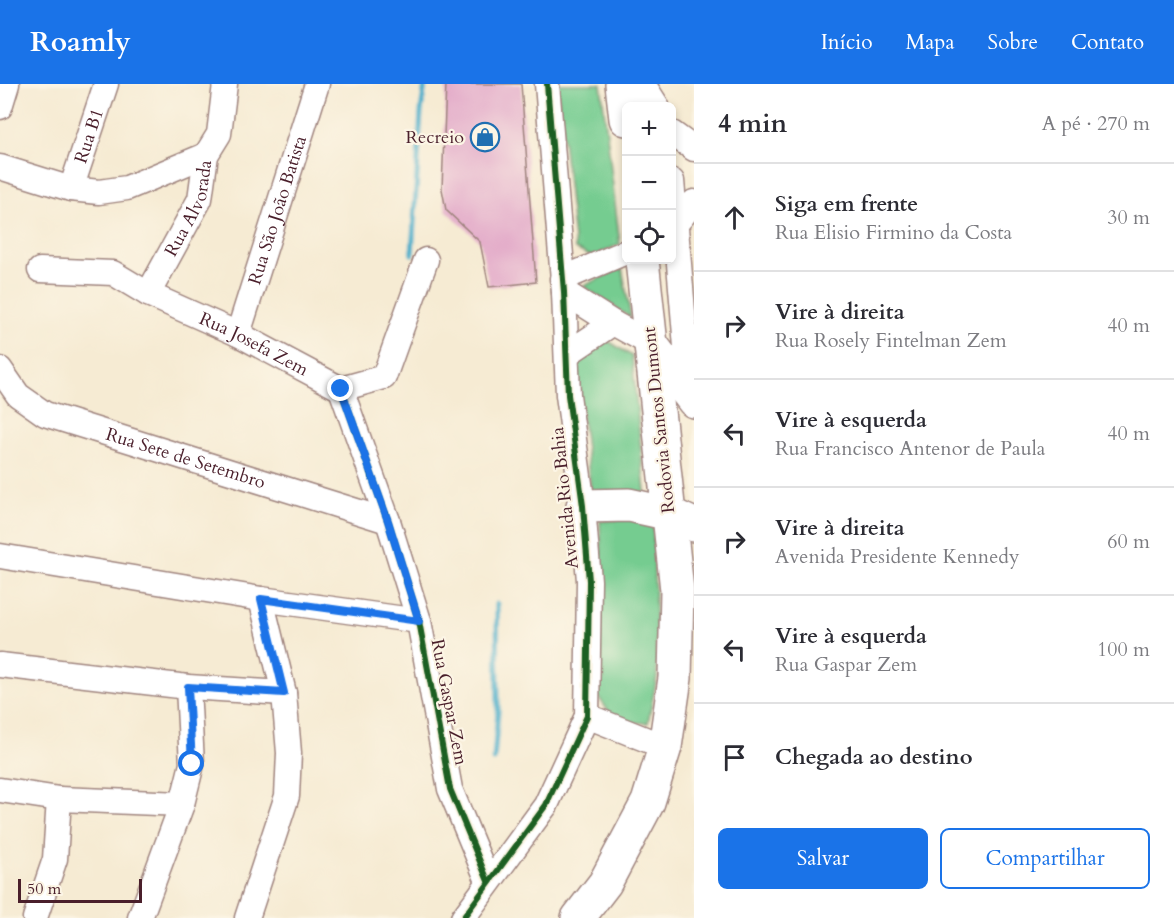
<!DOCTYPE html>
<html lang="pt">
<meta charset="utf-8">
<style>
:root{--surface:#fff;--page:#f7f7f7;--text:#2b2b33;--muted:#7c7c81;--line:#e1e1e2;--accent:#1a73e8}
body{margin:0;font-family:Cardo,serif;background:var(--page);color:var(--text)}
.controls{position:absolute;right:18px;top:18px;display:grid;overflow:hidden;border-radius:9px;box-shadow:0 3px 9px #0003}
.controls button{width:54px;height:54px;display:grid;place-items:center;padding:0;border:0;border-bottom:2px solid var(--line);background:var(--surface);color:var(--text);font:30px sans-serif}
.scale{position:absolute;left:18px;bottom:15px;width:124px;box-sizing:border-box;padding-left:6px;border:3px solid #4a1f2b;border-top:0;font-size:16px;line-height:21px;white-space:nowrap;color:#4a1f2b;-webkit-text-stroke:4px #fcf5e5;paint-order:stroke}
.stop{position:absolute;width:18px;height:18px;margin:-14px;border:4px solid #1a73e8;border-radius:50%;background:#fff}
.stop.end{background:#1a73e8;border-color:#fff;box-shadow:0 2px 6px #0008}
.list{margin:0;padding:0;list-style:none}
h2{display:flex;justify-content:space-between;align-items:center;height:78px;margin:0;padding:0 24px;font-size:26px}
h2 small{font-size:20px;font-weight:400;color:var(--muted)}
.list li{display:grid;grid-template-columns:39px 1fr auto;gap:18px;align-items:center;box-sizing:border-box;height:108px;padding:0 24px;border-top:2px solid var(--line)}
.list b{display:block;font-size:22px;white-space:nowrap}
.list p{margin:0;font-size:20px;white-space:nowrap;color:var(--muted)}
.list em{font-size:20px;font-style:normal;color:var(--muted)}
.actions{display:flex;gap:12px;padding:18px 24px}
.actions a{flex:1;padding:14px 0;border:2px solid var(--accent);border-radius:9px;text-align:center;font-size:21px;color:var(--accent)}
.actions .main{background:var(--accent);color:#fff}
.icon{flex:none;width:33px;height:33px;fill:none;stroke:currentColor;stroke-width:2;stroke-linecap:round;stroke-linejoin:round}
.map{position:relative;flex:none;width:694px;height:834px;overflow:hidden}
header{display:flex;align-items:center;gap:36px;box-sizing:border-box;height:84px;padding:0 30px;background:var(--accent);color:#fff}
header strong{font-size:28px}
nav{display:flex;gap:33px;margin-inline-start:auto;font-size:21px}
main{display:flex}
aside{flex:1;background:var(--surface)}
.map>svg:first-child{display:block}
.green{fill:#75cc90;stroke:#60765e;stroke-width:1.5}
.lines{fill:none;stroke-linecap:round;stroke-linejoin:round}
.stream{stroke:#4cafcb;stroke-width:5}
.building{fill:#e4aeca}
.minor-casing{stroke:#a0857f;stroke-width:27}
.highway-casing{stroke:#a0857f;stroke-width:36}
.minor{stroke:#fff;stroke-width:24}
.highway{stroke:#fff;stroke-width:33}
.cycleway-casing{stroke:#fcf5e5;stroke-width:10}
.cycleway{stroke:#1b5e20;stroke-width:6}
.route{stroke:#1a73e8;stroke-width:8}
.labels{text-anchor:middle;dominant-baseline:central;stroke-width:4.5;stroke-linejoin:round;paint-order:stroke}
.street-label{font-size:18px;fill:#4a1f2b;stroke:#fcf5e5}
.poi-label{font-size:18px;fill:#4a1f2b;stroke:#fcf5e5;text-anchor:end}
</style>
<header>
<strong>Roamly</strong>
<nav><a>Início</a><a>Mapa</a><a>Sobre</a><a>Contato</a></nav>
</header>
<main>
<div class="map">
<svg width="694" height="834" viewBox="0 0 694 834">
<rect width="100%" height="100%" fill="#fcf5e5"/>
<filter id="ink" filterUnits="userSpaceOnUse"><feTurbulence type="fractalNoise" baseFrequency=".0167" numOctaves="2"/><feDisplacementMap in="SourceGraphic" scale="12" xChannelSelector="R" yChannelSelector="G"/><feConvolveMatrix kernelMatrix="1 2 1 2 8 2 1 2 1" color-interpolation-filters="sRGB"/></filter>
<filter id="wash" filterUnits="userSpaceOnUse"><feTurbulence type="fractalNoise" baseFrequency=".008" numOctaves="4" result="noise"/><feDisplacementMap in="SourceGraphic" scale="24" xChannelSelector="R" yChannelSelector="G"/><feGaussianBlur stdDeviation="1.35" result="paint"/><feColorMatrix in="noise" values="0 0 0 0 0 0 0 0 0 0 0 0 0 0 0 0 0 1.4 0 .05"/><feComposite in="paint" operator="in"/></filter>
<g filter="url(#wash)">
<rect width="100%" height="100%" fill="#f6ebd3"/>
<g class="green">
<path d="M557 0H601L620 160 593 173 575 165Z"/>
<path d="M622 184 631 234 583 202Z"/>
<path d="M601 257 610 258 632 272 646 418 592 415 576 283 582 272Z"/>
<path d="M632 435 653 442 657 593 648 639 616 638 597 611 602 498 600 437Z"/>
</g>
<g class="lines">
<g class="stream">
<path d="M412 170 421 28 425 0"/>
<path d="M494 676 498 627 497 520"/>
</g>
</g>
<g id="blocks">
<path class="building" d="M446 0H521L536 198 489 203 480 158 446 126 442 105Z"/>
</g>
</g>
<g filter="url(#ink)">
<use href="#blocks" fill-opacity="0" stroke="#a0857f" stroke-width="1.5"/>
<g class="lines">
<g class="minor-casing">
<g id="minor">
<path d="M643 0 657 22"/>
<path d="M0 23 7 0"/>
<path d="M672 49 694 65"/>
<path d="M0 83 71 105 99 108 127 104 206 71"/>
<path d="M672 97 690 310"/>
<path id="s1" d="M71 105 106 0"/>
<path d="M675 141 694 118"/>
<path id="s2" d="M40 186 113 189 148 210 238 250 341 305 384 293 426 176"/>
<path d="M562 195 626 168"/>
<path d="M564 208 613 239 651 260"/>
<path id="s3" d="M148 210 200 115 206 71 219 50 225 0"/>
<path id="s4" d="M238 250 317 0"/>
<path d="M567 270 613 239"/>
<path id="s5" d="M0 285 18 311 45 330 388 437"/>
<path d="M341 305 388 437 419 537 450 705 488 797"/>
<path d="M0 472 261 515 419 537"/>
<path d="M0 581 188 603 284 609"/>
<path d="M587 632 665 663"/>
<path d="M0 706 59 715 182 720"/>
<path d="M35 834 55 775 59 715"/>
<path d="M140 834 182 720 192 680 188 603"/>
<path d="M247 834 287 712 289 669 284 609 261 515"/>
<path d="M463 834 546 721 587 632 589 497 583 422 568 311 564 208 547 0"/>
</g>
</g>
<g class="highway-casing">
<g id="highway">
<path d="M622 0 626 35"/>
<path d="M651 260 694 317"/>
<path d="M583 422 629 421 670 430 694 441"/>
<path d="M578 834 605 799 648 718 665 663 675 594 677 506 642 176"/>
</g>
</g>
<use href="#minor" class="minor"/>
<use href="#highway" class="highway"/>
<g class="cycleway-casing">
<g id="cycleway">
<path d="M341 305 388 437 419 537 450 705 488 797"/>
<path d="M463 834 546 721 587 632 589 497 583 422 568 311 564 208 547 0"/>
</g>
</g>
<use href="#cycleway" class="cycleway"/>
</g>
</g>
<g class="lines" filter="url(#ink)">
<path class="route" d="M192 680 188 603 284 609 261 515 419 537 388 437 341 305"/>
</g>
<defs>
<g id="shop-ring" transform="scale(1.5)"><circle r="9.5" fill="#fcf5e5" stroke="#1f6fb2" stroke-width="1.5"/><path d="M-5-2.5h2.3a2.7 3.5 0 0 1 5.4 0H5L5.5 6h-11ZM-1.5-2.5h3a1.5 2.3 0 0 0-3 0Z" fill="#1f6fb2"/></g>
</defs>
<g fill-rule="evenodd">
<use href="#shop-ring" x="485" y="53"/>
</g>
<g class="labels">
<g class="street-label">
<text stroke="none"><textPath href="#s1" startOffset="56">Rua B1</textPath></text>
<text stroke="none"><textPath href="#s3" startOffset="96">Rua Alvorada</textPath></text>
<text stroke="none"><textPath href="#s4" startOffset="130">Rua São João Batista</textPath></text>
<text stroke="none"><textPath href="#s2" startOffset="231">Rua Josefa Zem</textPath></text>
<text transform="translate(659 336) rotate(-96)">Rodovia Santos Dumont</text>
<text stroke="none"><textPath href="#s5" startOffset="212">Rua Sete de Setembro</textPath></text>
<text transform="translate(565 414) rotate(-96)">Avenida Rio Bahia</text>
<text transform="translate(449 618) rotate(79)">Rua Gaspar Zem</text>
</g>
<g class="poi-label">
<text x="464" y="53">Recreio</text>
</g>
</g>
</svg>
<div class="controls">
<button>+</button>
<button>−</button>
<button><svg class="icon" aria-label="locate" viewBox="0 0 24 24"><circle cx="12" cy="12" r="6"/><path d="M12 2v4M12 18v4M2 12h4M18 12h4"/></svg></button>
</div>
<div class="scale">50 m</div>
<div class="stop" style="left:192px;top:680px"></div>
<div class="stop end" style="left:341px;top:305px"></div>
</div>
<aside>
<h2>4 min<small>A pé · 270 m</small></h2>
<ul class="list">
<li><svg class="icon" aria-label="ahead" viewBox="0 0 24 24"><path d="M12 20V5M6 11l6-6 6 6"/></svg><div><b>Siga em frente</b><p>Rua Elisio Firmino da Costa</p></div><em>30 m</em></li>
<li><svg class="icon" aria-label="right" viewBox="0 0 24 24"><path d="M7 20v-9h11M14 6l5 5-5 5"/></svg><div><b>Vire à direita</b><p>Rua Rosely Fintelman Zem</p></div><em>40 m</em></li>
<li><svg class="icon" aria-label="left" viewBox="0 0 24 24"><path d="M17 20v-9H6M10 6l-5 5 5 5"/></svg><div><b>Vire à esquerda</b><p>Rua Francisco Antenor de Paula</p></div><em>40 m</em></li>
<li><svg class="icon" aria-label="right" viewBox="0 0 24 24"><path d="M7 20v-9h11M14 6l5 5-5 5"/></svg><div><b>Vire à direita</b><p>Avenida Presidente Kennedy</p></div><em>60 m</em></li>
<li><svg class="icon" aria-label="left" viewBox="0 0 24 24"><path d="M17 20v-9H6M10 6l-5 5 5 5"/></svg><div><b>Vire à esquerda</b><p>Rua Gaspar Zem</p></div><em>100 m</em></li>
<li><svg class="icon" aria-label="arrive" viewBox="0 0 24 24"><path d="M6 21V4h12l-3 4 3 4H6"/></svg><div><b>Chegada ao destino</b></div></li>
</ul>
<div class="actions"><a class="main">Salvar</a><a>Compartilhar</a></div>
</aside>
</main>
